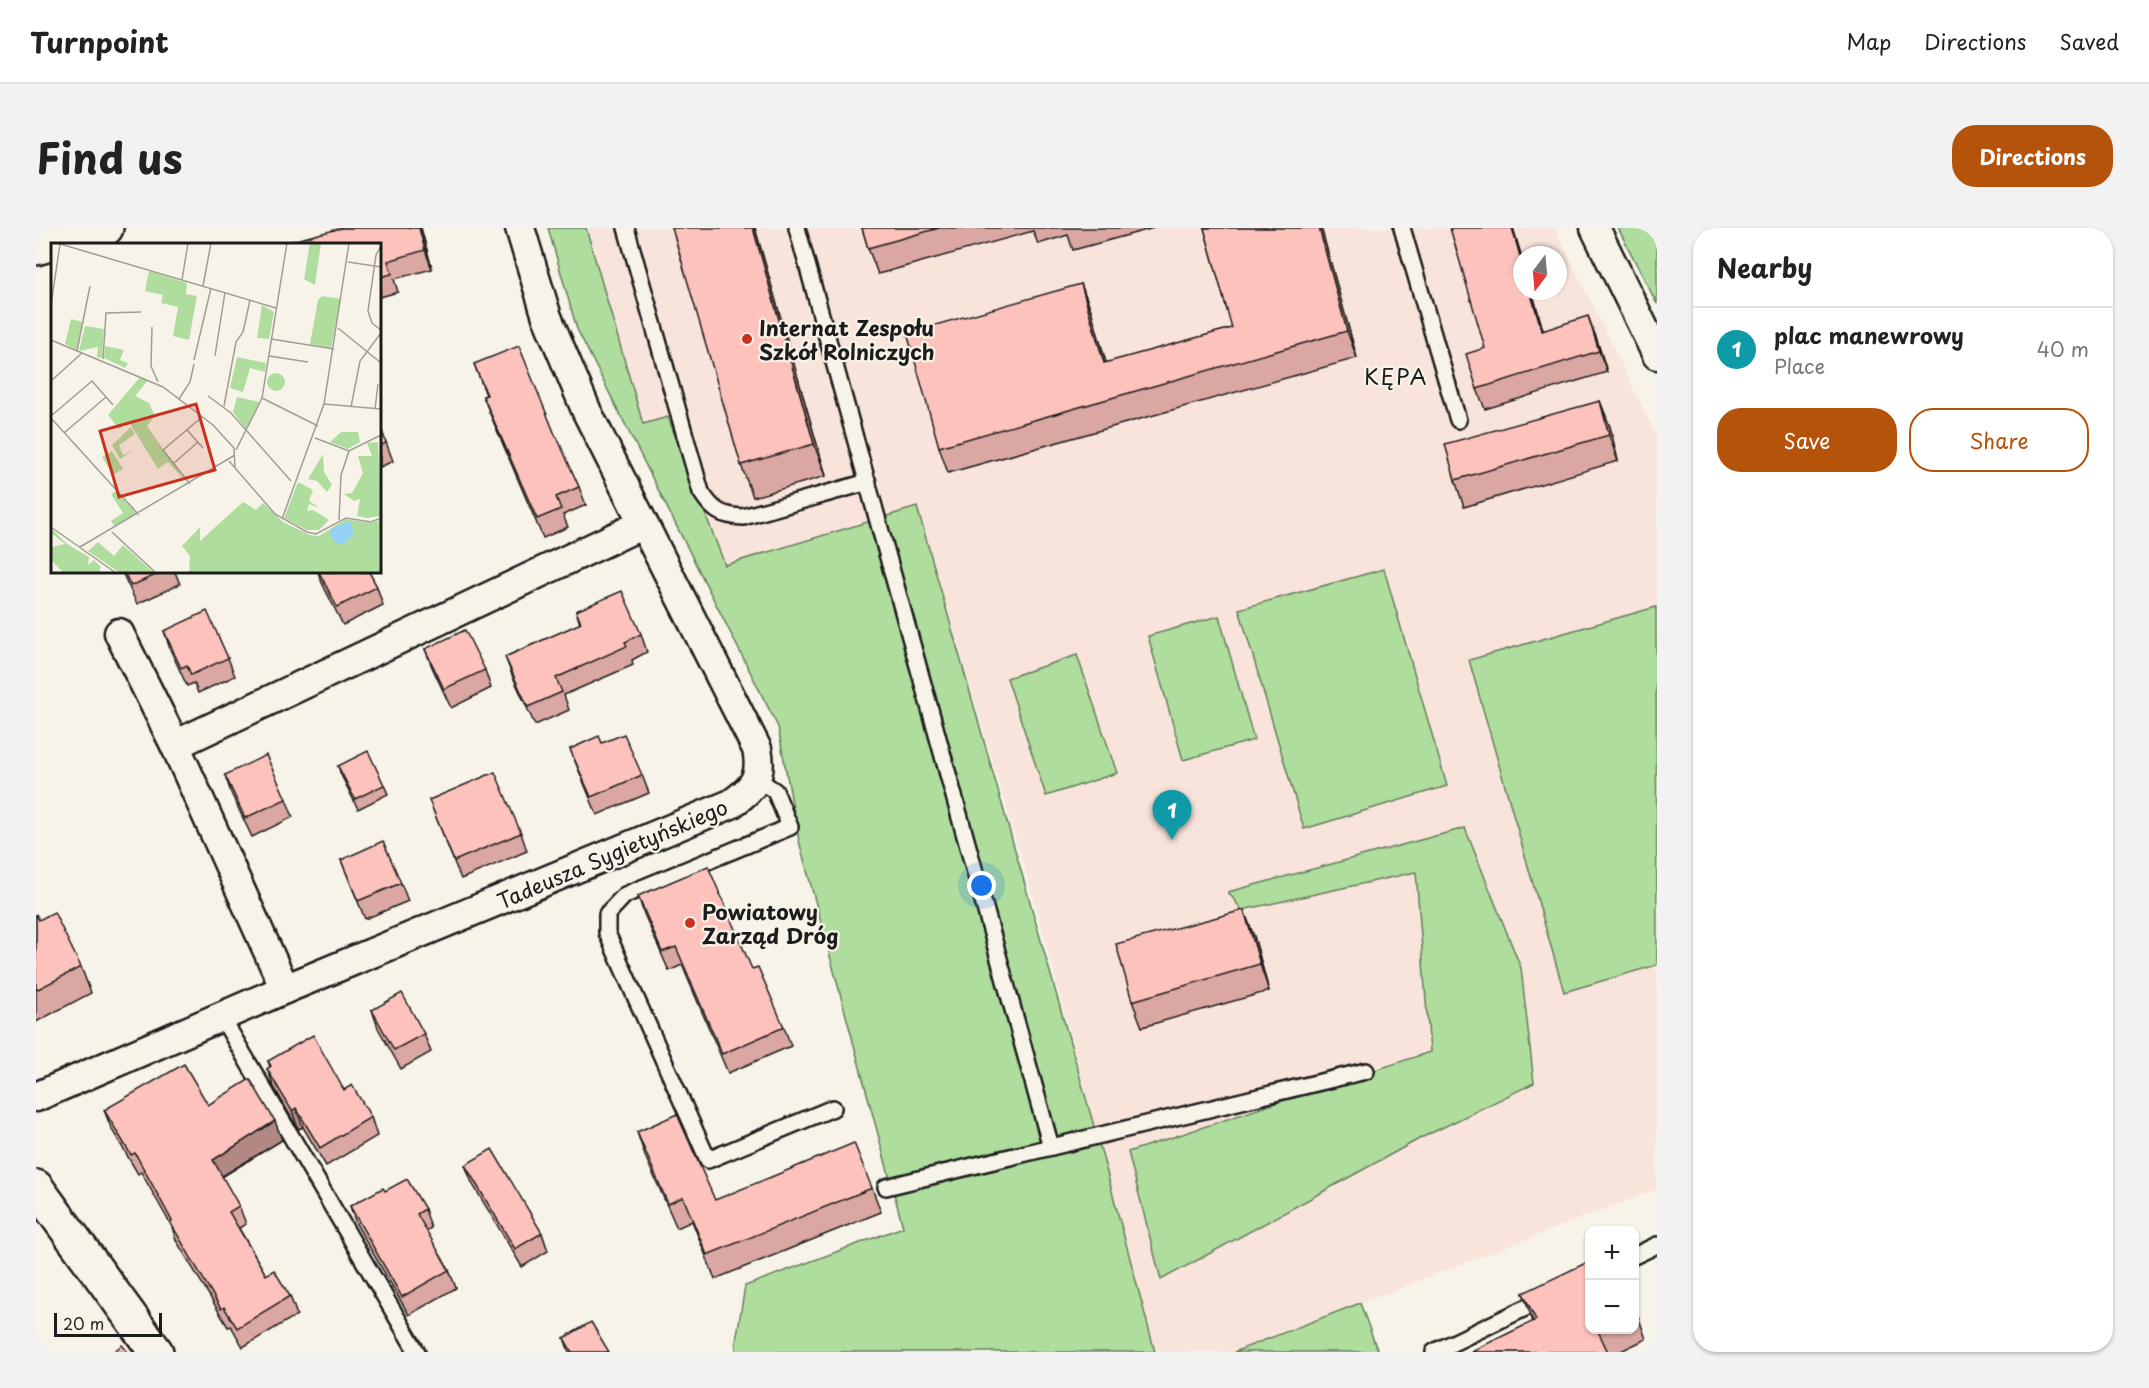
<!DOCTYPE html>
<meta charset="utf-8">
<style>
:root{--surface:#fff;--page:#f2f2f2;--text:#222;--muted:#767676;--line:#e0e0e0;--accent:#b45309}
body{margin:0;font-family:"Playpen Sans",sans-serif;background:var(--page);color:var(--text)}
.controls{position:absolute;right:18px;bottom:18px;display:grid;overflow:hidden;border-radius:12px;box-shadow:0 2px 4px #0004}
.controls button{width:54px;height:54px;display:grid;place-items:center;padding:0;border:0;border-bottom:2px solid var(--line);background:var(--surface);color:var(--text);font:30px sans-serif}
.compass{position:absolute;left:1477px;top:18px;width:54px;height:54px;border-radius:50%;background:var(--surface);box-shadow:0 2px 4px #0004;rotate:196deg}
.scale{position:absolute;left:18px;bottom:15px;width:108px;box-sizing:border-box;padding-left:6px;border:3px solid #1c1c1c;border-top:0;font-size:16px;line-height:21px;white-space:nowrap;color:#1c1c1c;-webkit-text-stroke:4px #f7f3e8;paint-order:stroke}
.you{position:absolute;left:946px;top:658px;width:21px;height:21px;margin:-15px;border:4px solid #fff;border-radius:50%;background:#1a73e8;box-shadow:0 0 0 9px #1a73e833}
.badge{display:grid;place-items:center;width:39px;height:39px;border-radius:50%;background:var(--accent);color:#fff;font-size:20px;font-weight:700}
.pin{position:absolute;translate:-50% -50px;filter:drop-shadow(0 2px 3px #0008)}
.pin::after{content:'';position:absolute;top:32px;width:21px;height:18px;background:inherit;clip-path:polygon(0 0,100% 0,50% 100%)}
.list{margin:0;padding:0;list-style:none}
h2{display:flex;justify-content:space-between;align-items:center;height:78px;margin:0;padding:0 24px;font-size:26px}
h2 small{font-size:20px;font-weight:400;color:var(--muted)}
.list li{display:grid;grid-template-columns:39px 1fr auto;gap:18px;align-items:center;box-sizing:border-box;height:84px;padding:0 24px;border-top:2px solid var(--line)}
.list b{display:block;font-size:22px;white-space:nowrap}
.list p{margin:0;font-size:20px;white-space:nowrap;color:var(--muted)}
.list em{font-size:20px;font-style:normal;color:var(--muted)}
.actions{display:flex;gap:12px;padding:18px 24px}
.actions a{flex:1;padding:14px 0;border:2px solid var(--accent);border-radius:24px;text-align:center;font-size:21px;color:var(--accent)}
.actions .main{background:var(--accent);color:#fff}
.map{position:relative;flex:none;width:1621px;height:1124px;overflow:hidden;border-radius:24px}
header{display:flex;align-items:center;gap:36px;box-sizing:border-box;height:84px;padding:0 30px;background:var(--surface);border-bottom:2px solid var(--line)}
header strong{font-size:28px}
nav{display:flex;gap:33px;margin-inline-start:auto;font-size:21px}
.intro{display:flex;align-items:center;justify-content:space-between;box-sizing:border-box;height:144px;padding:0 36px}
h1{margin:0;font-size:42px}
.button{padding:15px 27px;border-radius:24px;background:var(--accent);color:#fff;font-size:21px;font-weight:700}
main{display:flex;gap:36px;padding:0 36px}
aside{flex:1;background:var(--surface);border-radius:24px;box-shadow:0 2px 4px #0004}
.map>svg:first-child{display:block}
.built{fill:#f9e4db;fill-rule:evenodd}
.green{fill:#aedd9d;stroke:#657c5c;stroke-width:1.5}
.lines{fill:none;stroke-linecap:round;stroke-linejoin:round}
.lane-casing{stroke:#1c1c1c;stroke-width:20}
.street-casing{stroke:#1c1c1c;stroke-width:33}
.secondary-casing{stroke:#1c1c1c;stroke-width:38}
.lane{stroke:#f7f3e8;stroke-width:15}
.street{stroke:#f7f3e8;stroke-width:28}
.secondary{stroke:#f7f3e8;stroke-width:33}
.wall{fill:#daa7a2;stroke:#1c1c1c;stroke-width:1.5}
.shaded-wall{fill:#b28884;stroke:#1c1c1c;stroke-width:1.5}
.building{fill:#fec2bc;stroke:#1c1c1c;stroke-width:1.5}
.poi-dot{fill:#c8321e;stroke:#f7f3e8;stroke-width:2}
.labels{text-anchor:middle;dominant-baseline:central;stroke-width:4.5;stroke-linejoin:round;paint-order:stroke}
.poi-label{font-size:21px;font-weight:bold;fill:#1c1c1c;stroke:#f7f3e8;text-anchor:start}
.street-label{font-size:21px;fill:#1c1c1c;stroke:#f7f3e8}
.neighbourhood-label{font-size:22px;letter-spacing:1.5px;fill:#1c1c1c;stroke:#f7f3e8}
.inset-road{fill:none;stroke:#9f9d96;stroke-width:1.5}
.view{fill:#c8321e;fill-opacity:0.15;stroke:#c8321e;stroke-width:3}
.inset-edge{fill:none;stroke:#1c1c1c;stroke-width:3}
</style>
<header>
<strong>Turnpoint</strong>
<nav><a>Map</a><a>Directions</a><a>Saved</a></nav>
</header>
<div class="intro"><h1>Find us</h1><a class="button">Directions</a></div>
<main>
<div class="map">
<svg width="1621" height="1124" viewBox="0 0 1621 1124">
<rect width="100%" height="100%" fill="#f7f3e8"/>
<filter id="ink" filterUnits="userSpaceOnUse"><feTurbulence type="fractalNoise" baseFrequency=".0167" numOctaves="2"/><feDisplacementMap in="SourceGraphic" scale="12" xChannelSelector="R" yChannelSelector="G"/><feConvolveMatrix kernelMatrix="1 2 1 2 8 2 1 2 1" color-interpolation-filters="sRGB"/></filter>
<g filter="url(#ink)">
<path class="built" d="M550 0H1519L1621 209V961L1198 1124H1119L1001 682 881 279 689 337 632 190 607 196ZM1486 27H1522V63H1486Z"/>
<g class="green">
<path d="M512 0H550L607 196 632 189 689 337 881 279 1066 926 1119 1124H700V1113L709 1058 867 999 763 613 742 499 541 101Z"/>
<path d="M1582 0H1621V76Z"/>
<path d="M1348 341 1411 558 1268 601 1203 381Z"/>
<path d="M1620 379 1621 737 1528 764 1433 432Z"/>
<path d="M1183 388 1218 512 1147 532 1112 408Z"/>
<path d="M1041 427 1081 545 1010 568 971 450Z"/>
<path d="M1429 600 1485 740 1498 855 1385 910 1125 1052 1092 924 1394 824 1380 644 1206 682 1192 664Z"/>
<path d="M1324 1075 1342 1124H1198Z"/>
</g>
<g class="lines">
<g class="lane-casing">
<g id="lane">
<path d="M590 0 665 264C677 283 685 288 707 289L832 254"/>
<path d="M761 0 1015 919"/>
<path d="M1366 0 1422 192"/>
<path d="M721 551 739 563 754 599 589 667 571 686V705L672 932 797 880"/>
<path d="M185 788 381 1124"/>
<path d="M850 959 1330 843"/>
<path d="M1598 1028 1621 1017"/>
<path d="M1398 1124 1510 1070"/>
</g>
</g>
<g class="street-casing">
<g id="street">
<path d="M1559 0 1621 127"/>
<path d="M83 405 139 517 249 761"/>
<path d="M139 517 607 296"/>
<path d="M0 869 249 761 695 576C718 560 727 549 721 521L551 184 511 89 484 0"/>
</g>
</g>
<g class="secondary-casing">
<g id="secondary">
<path d="M0 20 70 0"/>
<path d="M0 959 120 1124"/>
</g>
</g>
<use href="#lane" class="lane"/>
<use href="#street" class="street"/>
<use href="#secondary" class="secondary"/>
</g>
<g class="wall">
<path d="M306 0H385L396 41 358 51 362 64 344 69V16Z"/>
<path d="M719 0 790 248 717 269 705 237Z"/>
<path d="M826 0H1118L1037 22 1032 7 1002 16 997 3 842 46 832 20Z"/>
<path d="M1168 0H1285L1321 130 912 245 903 219 1045 56 1055 82 1070 135 1196 100Z"/>
<path d="M1477 0 1486 30V63H1496L1507 102 1560 109 1571 144 1449 181 1441 161 1449 120Z"/>
<path d="M438 136 520 209 543 259 550 277 527 287 532 299 507 310 454 186 447 168 450 167Z"/>
<path d="M1564 173 1574 199 1582 233 1428 279 1419 252Z"/>
<path d="M344 198 357 233 344 239Z"/>
<path d="M86 344H139L144 356 101 376Z"/>
<path d="M282 344H333L341 359 347 377 307 397 286 355Z"/>
<path d="M540 383 605 406 611 424 596 432 597 437 528 467 533 482 499 497 476 447 469 429 544 396Z"/>
<path d="M128 403 192 430 199 448 162 465 158 455 151 458 134 421Z"/>
<path d="M389 421 449 442 455 460 415 480 396 439Z"/>
<path d="M566 515 606 547 613 565 561 587 534 521Z"/>
<path d="M302 538 348 557 352 566 322 581 305 547Z"/>
<path d="M189 547 250 571 257 589 216 609 195 565Z"/>
<path d="M393 572 485 605 491 623 425 651Z"/>
<path d="M305 632 365 655 372 673 329 691Z"/>
<path d="M602 668 716 741 748 799 755 818 692 845 646 737 633 743 608 686Z"/>
<path d="M0 686 3 692 45 739 55 765 0 794Z"/>
<path d="M1218 708 1233 763 1106 799 1096 773Z"/>
<path d="M336 782 388 806 395 824 365 841 342 800Z"/>
<path d="M232 833 308 862 335 889 341 908 290 938 267 899 262 901 238 859 231 841 234 839Z"/>
<path d="M172 877 246 912 186 949 203 978 210 996 203 1000 230 1047 254 1068 261 1087 207 1119 195 1098 192 1099 140 1012 136 999 105 944 102 946 75 900 68 882Z"/>
<path d="M601 904 679 972 836 960 845 984 679 1051 656 993 641 1000 609 928Z"/>
<path d="M429 937 506 1005 512 1023 486 1039 436 955Z"/>
<path d="M349 963 389 981 395 1000 390 1003 413 1042 420 1060 373 1087 320 996 314 978Z"/>
<path d="M1487 1065 1554 1101H1599V1079L1610 1111 1583 1124H1434L1497 1094Z"/>
<path d="M528 1110 573 1124H533Z"/>
</g>
<g class="shaded-wall">
<path d="M383 0H385L396 41 389 22Z"/>
<path d="M717 0H719L790 248 778 216Z"/>
<path d="M1283 0H1285L1286 3 1321 130 1311 103Z"/>
<path d="M1476 0H1477L1486 30V35Z"/>
<path d="M1045 56 1055 82 1078 162 1068 135Z"/>
<path d="M1494 63H1496L1513 124 1506 103Z"/>
<path d="M1552 88 1560 109 1571 144 1563 123Z"/>
<path d="M1564 173 1574 199 1582 233 1573 207Z"/>
<path d="M1208 682 1218 708 1233 763 1224 736Z"/>
<path d="M260 880 267 899 262 901 256 883Z"/>
<path d="M239 893 246 912 183 950 177 932Z"/>
</g>
<g class="building">
<path d="M306 0H383L389 22 352 33 356 46 344 49V16H244Z"/>
<path d="M636 0H717L778 216 705 237Z"/>
<path d="M826 0H903L832 20Z"/>
<path d="M1168 0H1283L1311 103 903 219 871 105 1045 56 1068 135 1196 100Z"/>
<path d="M1414 0H1476L1486 35V63H1494L1506 103 1552 88 1563 123 1441 161 1430 126 1449 120Z"/>
<path d="M483 118 520 209H521L543 259 520 269 525 281 501 291 447 168 451 167 438 136Z"/>
<path d="M1564 173 1573 207 1419 252 1409 216Z"/>
<path d="M344 198 350 215 344 218Z"/>
<path d="M88 344H126L95 358Z"/>
<path d="M283 344H333L341 359 301 379Z"/>
<path d="M586 363 605 406 589 414 591 418 520 450 526 464 492 479 469 429 545 395 540 383Z"/>
<path d="M171 383 192 430 155 447 151 437 145 440 128 403Z"/>
<path d="M429 402 449 442 408 461 389 421Z"/>
<path d="M588 506 606 547 555 569 534 521 563 508 566 515Z"/>
<path d="M332 523 348 557 319 571 302 538Z"/>
<path d="M230 527 250 571 209 590 189 547Z"/>
<path d="M459 544 485 605 418 633 393 572Z"/>
<path d="M347 613 365 655 322 673 305 632Z"/>
<path d="M672 638 716 741 722 739 748 799 686 826 640 719 626 724 602 668Z"/>
<path d="M1208 682 1224 736 1096 773 1080 716Z"/>
<path d="M18 684 45 739 0 762V686L3 692Z"/>
<path d="M366 765 388 806 358 822 336 782Z"/>
<path d="M277 807 308 862 316 857 335 889 284 920 260 880 256 883 231 841 235 838 232 833Z"/>
<path d="M148 836 172 877 214 851 239 893 177 932 203 978 193 984 230 1047 238 1042 254 1068 201 1100 188 1079 185 1081 134 994 136 993 99 925 95 927 68 882Z"/>
<path d="M641 886 679 972 818 915 836 960 671 1027 647 969 632 976 601 904Z"/>
<path d="M456 921 506 1005 479 1021 429 937Z"/>
<path d="M371 951 389 981 381 986 413 1042 366 1069 314 978 347 960 349 963Z"/>
<path d="M1554 1033V1101H1561L1572 1124H1434L1500 1092 1487 1065Z"/>
<path d="M555 1094 573 1124H536L528 1110Z"/>
<path d="M86 1117 92 1124H77Z"/>
</g>
</g>
<g class="poi-dot">
<circle cx="711" cy="111" r="6"/>
<circle cx="654" cy="695" r="6"/>
</g>
<g class="labels">
<g class="poi-label">
<text x="723" y="99">Internat Zespołu<tspan x="723" dy="24">Szkół Rolniczych</tspan></text>
<text x="666" y="683">Powiatowy<tspan x="666" dy="24">Zarząd Dróg</tspan></text>
</g>
<g class="street-label">
<text transform="translate(576 625) rotate(-23)">Tadeusza Sygietyńskiego</text>
</g>
<g class="neighbourhood-label">
<text x="1360" y="147">KĘPA</text>
</g>
</g>
<g transform="translate(15 15)">
<rect width="330" height="330" fill="#f7f3e8"/>
<path d="M259 0H270L264 42 253 36ZM98 28 136 40 135 51 146 53 138 97 122 93 127 64 110 60 112 52 94 48ZM271 53 290 56 280 105 259 101 267 57ZM211 62 223 69 218 96 206 95ZM20 76 32 79 26 107 14 101ZM34 83 53 86 51 115 46 114 47 104 28 108ZM54 103 73 107 69 117 77 120 74 125 53 115ZM186 114 215 120 214 129 199 125 192 149 179 145ZM216 139a9 9 0 1 1 18 0a9 9 0 1 1-18 0ZM89 134 97 137 84 153 98 160 104 173 96 183 136 240 117 219 107 226 78 179 68 186 57 172ZM186 154 208 159 195 186 182 169ZM80 184 84 191 68 202 72 212 82 208 69 216 61 202ZM290 189H307L309 199 297 206 279 199ZM327 199 330 273 316 275 306 273 309 256 303 258 293 251 301 250 312 230 307 213H321L316 200ZM61 208 72 226 62 232 51 214ZM272 211 273 229 281 242 276 249 266 238 257 236ZM247 239 262 247 258 258 269 265 258 261 256 268 262 267 278 277 268 287H256L233 275ZM65 248 86 271 64 284 60 278 72 270 60 251ZM192 259 205 267 212 260 232 279 259 292 268 293 295 276 320 280 330 277V330H138L139 313 131 303 149 284V298ZM0 285 16 301 38 314 37 322 43 317 50 324 48 330H13L0 317V304L14 301 0 290ZM47 299 63 313 72 302 103 330H69L37 308Z" fill="#aedd9d"/>
<path d="M299 278 303 290 293 301 285 300 278 290 281 285Z" fill="#95d1f5"/>
<path class="inset-road" d="M6 0 225 65M330 3 325 12 317 68 321 80 330 87M297 19 330 24M131 37 137 0M152 43 160 0M0 62 9 1M101 84 100 123 107 139M287 85 330 120M220 96 283 106M0 97 112 144 162 182 183 205 184 225M26 108 39 43M164 113 174 49M218 113 257 119M52 116 55 70 90 69M143 117 160 45M0 138 31 110M157 153 180 170 240 238M211 155 267 183M128 156 139 139 143 121M273 161 330 166M173 163 185 99 192 89 199 57M300 164 309 118 330 90M324 166 327 141M0 173 41 138 62 162M0 175 88 272M136 187 152 205M13 190 55 154M264 195 298 208 330 192M185 207 211 155 236 0M178 218 224 271 256 289 265 291 295 275 320 279 330 275M123 220 147 199M139 241 112 207 151 174M231 276 273 161 298 0M288 277 290 232 298 208M0 284 65 330M61 289 105 330M29 304 184 212"/>
<path class="view" d="M145 161 164 227 68 254 49 188Z"/>
<rect width="330" height="330" class="inset-edge"/>
</g>
</svg>
<div class="controls">
<button>+</button>
<button>−</button>
</div>
<svg class="compass" viewBox="-18 -18 36 36"><path d="M0-13l5 13h-10z" fill="#e53935"/><path d="M0 13l5-13h-10z" fill="#767676"/></svg>
<div class="scale">20 m</div>
<div class="you"></div>
<div class="pin badge" style="left:1136px;top:612px;background:#0f9aa8">1</div>
</div>
<aside>
<h2>Nearby<small></small></h2>
<ul class="list">
<li><span class="badge" style="background:#0f9aa8">1</span><div><b>plac manewrowy</b><p>Place</p></div><em>40 m</em></li>
</ul>
<div class="actions"><a class="main">Save</a><a>Share</a></div>
</aside>
</main>
